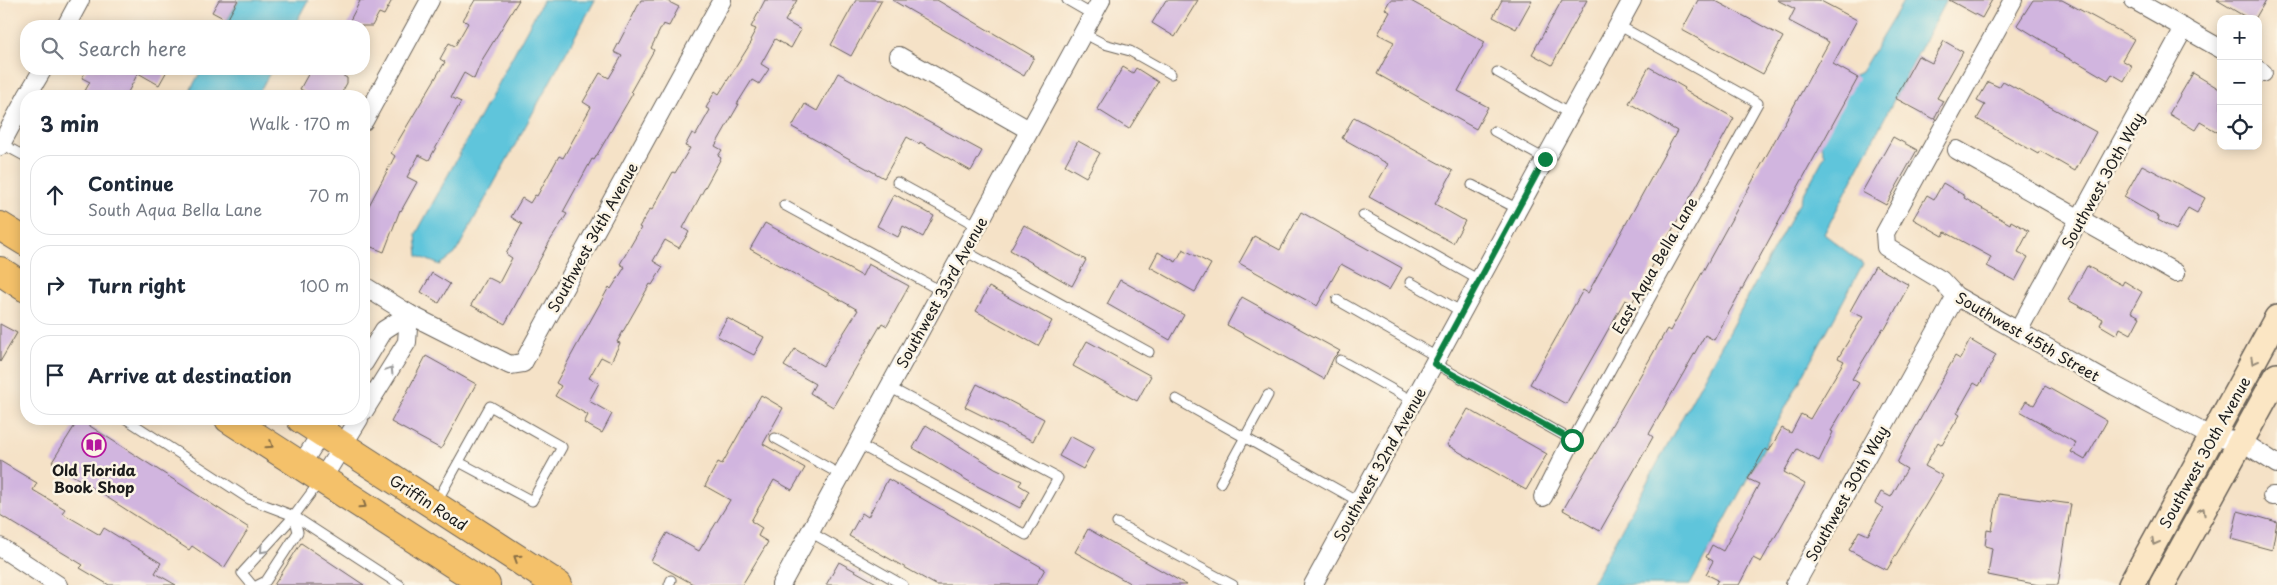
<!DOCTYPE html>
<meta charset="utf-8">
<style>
:root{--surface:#fff;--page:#f2f2f3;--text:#1f2937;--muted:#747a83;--line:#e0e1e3}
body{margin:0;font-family:"Playpen Sans",sans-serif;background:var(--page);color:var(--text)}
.controls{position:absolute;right:15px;top:15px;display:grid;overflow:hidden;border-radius:10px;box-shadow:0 2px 12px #0003}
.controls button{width:45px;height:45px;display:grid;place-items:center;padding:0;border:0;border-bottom:1px solid var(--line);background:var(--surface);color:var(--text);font:25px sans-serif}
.stop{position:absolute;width:15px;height:15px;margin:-11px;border:4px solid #0b8043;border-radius:50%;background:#fff}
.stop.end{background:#0b8043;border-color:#fff;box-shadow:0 1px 5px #0008}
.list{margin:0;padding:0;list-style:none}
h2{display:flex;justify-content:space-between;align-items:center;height:65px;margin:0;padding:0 20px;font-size:21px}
h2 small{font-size:16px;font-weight:400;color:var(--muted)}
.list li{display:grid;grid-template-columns:32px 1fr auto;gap:15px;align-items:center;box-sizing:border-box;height:80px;margin:0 10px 10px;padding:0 10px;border:1px solid var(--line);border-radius:20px}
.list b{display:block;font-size:19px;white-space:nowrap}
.list p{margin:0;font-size:16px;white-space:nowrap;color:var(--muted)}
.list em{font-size:16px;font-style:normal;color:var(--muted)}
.icon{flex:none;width:28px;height:28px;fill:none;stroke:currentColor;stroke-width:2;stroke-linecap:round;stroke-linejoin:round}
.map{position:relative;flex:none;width:2277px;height:585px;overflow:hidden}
.search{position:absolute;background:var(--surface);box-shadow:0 2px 12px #0003;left:20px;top:20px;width:350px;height:55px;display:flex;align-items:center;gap:12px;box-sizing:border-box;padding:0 18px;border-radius:20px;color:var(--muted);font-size:19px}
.panel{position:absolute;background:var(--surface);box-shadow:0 2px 12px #0003;left:20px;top:90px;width:350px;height:335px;border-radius:20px}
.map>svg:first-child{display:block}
.water{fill:#5ec5db;stroke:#3d707c}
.building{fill:#d1b5df}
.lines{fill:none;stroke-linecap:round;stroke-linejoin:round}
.lane-casing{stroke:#686158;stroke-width:11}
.street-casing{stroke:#686158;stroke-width:20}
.secondary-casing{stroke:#686158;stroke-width:28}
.primary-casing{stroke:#686158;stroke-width:30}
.lane{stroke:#fff;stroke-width:9}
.street{stroke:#fff;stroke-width:18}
.secondary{stroke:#fbe6c4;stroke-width:25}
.primary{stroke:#f4c16b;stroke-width:28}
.oneway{stroke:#978b78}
.oneway2{stroke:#999}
.oneway3{stroke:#886e44}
.route{stroke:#0b8043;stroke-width:6}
.labels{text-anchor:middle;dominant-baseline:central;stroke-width:5;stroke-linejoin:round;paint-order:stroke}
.street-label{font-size:15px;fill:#1c1c1c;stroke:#fcf5e5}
.poi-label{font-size:15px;font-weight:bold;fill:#1c1c1c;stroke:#fcf5e5}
</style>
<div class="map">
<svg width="2277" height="585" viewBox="0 0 2277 585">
<rect width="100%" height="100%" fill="#fcf5e5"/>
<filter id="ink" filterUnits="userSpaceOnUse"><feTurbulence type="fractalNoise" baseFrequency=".02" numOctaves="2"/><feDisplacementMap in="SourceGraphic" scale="10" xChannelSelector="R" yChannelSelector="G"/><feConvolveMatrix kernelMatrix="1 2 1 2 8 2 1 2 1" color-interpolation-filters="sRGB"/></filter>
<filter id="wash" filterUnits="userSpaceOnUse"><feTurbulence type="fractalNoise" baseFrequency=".0096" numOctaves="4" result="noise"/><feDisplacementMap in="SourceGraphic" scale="20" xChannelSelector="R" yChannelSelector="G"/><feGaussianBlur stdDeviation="1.12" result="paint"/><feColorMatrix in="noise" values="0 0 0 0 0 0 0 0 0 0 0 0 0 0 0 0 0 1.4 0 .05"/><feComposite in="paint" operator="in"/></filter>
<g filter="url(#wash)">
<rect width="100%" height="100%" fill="#f5e2c7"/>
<g class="water">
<path d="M239 0H308L294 26H224Z"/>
<path d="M543 0H595L455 254 440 265 418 256 416 234Z"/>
<path d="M1904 0H1946L1824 234 1863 264 1690 585H1591L1825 155 1817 132 1846 80 1861 72Z"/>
<path d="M202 69H272L257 96H187Z"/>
</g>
<g id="blocks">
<g class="building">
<path d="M219 0H238L227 20 212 12Z"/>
<path d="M357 0H392L384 15 379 13 372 26H347L360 1Z"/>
<path d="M475 0H519L482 60 474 79 464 73 451 97 461 102 429 160 419 155 407 177 417 182 401 211 400 210 384 252 364 244V215L395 156 391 153 445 62 440 59 449 43 455 46 468 23 463 20Z"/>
<path d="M641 0H665L679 7 669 26 663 24 651 48 654 50 631 91 633 93 594 160 592 159 563 212 567 214 550 241 505 324 471 305 487 277 499 283 512 258 506 254 522 224 511 217 522 198 530 203 535 195 537 196 559 156 563 158 591 107 583 102 600 73 609 78 622 56 614 52Z"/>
<path d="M765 0H797L785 21 801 30 791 48 775 39 761 64 769 69 759 84 752 80 737 104H739L715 146 722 150 718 156 721 158 683 228 689 232 679 248 665 240 653 261 663 267 652 285 650 284 617 342 620 343 611 362 601 357 589 378 599 383 589 401 612 414 602 433 584 423 588 415 555 396 561 386 556 383 609 287 611 289 625 267 620 264 641 228 639 227 650 209 652 210 673 172 675 173 690 148 685 146 692 133 696 135 710 110 706 108 715 91 719 94 752 41 750 40 756 29 751 27Z"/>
<path d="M856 0H882L851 56 831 45Z"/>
<path d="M892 0H937L1034 57 1024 76Z"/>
<path d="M1166 0H1198L1175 37 1152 23Z"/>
<path d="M1390 0H1409L1485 42 1458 91 1488 107 1476 129 1377 74 1394 42 1378 34 1390 12 1385 9Z"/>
<path d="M1502 0H1532L1516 29 1493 17Z"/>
<path d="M1562 0H1587L1552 65 1532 54Z"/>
<path d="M1698 0H1714L1783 37 1763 74 1682 30Z"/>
<path d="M1777 0H1819L1857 20 1833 64 1858 78 1714 340 1705 335 1649 434 1653 437 1600 531 1563 510 1667 329 1670 331 1829 42 1789 21 1795 9Z"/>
<path d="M1949 0H1992L1982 18Z"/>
<path d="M2033 0H2062L2134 39 2122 60 2132 66 2124 81 2112 74 2108 80 2076 61 2075 62 2055 51 2056 49 2017 25Z"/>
<path d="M2217 0H2266L2255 19H2249Z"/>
<path d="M1944 41 1963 52 1937 98 1943 101 1934 119 1895 98 1918 56 1932 63Z"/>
<path d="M1123 67 1133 73 1136 68 1158 82 1129 129 1097 109Z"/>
<path d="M1649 67 1685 88 1684 90 1734 118 1632 303 1625 300 1566 404 1530 384 1583 290 1588 293 1677 131 1629 103Z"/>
<path d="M87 69H168L159 85 138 73 126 96H82L90 82 82 78Z"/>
<path d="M311 69H331L347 78V83L340 96H313L300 89Z"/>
<path d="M838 73 982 151 971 171 920 142 919 144 907 137 884 178 792 127 805 104 817 111Z"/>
<path d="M2193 73 2221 90V134L2200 122 2195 130 2169 114Z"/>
<path d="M2003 81 2096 132 2075 171 2040 151 2038 154 1977 119 1985 105 1977 101 1988 82 1999 87Z"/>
<path d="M1354 117 1453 171 1435 204 1465 221 1453 243 1369 197 1388 164 1342 138Z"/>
<path d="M1893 137 1917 150 1886 205 1862 192Z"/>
<path d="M1078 141 1100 153 1086 177 1065 165Z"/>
<path d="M2142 165 2205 198 2197 213 2188 208 2176 230 2158 220 2159 217 2124 197Z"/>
<path d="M1943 183 1965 196 1964 198 2010 224 2011 221 2029 231 2018 252 2028 257 2015 281 1987 266 1991 257 1945 232 1943 236 1913 219 1927 195 1934 199Z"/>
<path d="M894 194 934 216 923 237 903 226 898 237 877 226Z"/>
<path d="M1301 212 1402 268 1389 290 1341 264 1317 306 1239 263 1254 236 1280 250Z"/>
<path d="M765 223 862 276 868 264 909 286 887 326 882 323 833 407 810 393 815 384 784 366 795 349 823 366 858 310 750 249Z"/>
<path d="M1024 225 1086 260 1072 286 1010 250Z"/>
<path d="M1183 249 1211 264 1195 292 1150 267 1158 252 1176 262Z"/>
<path d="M1875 266 1909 285 1885 329 1883 328 1852 379 1859 383 1831 431 1833 432 1819 461 1797 449 1784 472 1805 484 1761 562 1753 558 1739 585H1715L1718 580 1706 574 1713 561 1706 557 1712 545 1723 551 1759 484 1748 479 1765 449 1769 451 1782 428 1791 433 1801 414 1810 419 1844 361 1838 358 1863 317 1850 311Z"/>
<path d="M2087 266 2122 285 2124 281 2142 292 2131 312 2140 317 2131 334 2120 328 2117 335 2100 325 2103 319 2068 300Z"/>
<path d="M432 273 450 284 439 303 421 292Z"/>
<path d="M1120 280 1184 315 1170 340 1107 304Z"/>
<path d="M989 287 1052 321 1038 346 976 311Z"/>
<path d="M1242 297 1340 351 1334 357 1324 379 1227 325Z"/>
<path d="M727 318 764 337 754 355 717 336Z"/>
<path d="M0 324 17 333 0 362Z"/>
<path d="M1970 340 1996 355 1979 386 1974 383 1957 413 1960 415 1942 445 1938 442 1925 466 1943 476 1887 570 1849 550 1859 531 1868 535 1883 508 1875 503 1881 492 1891 497 1907 469 1897 463 1906 445 1955 356 1960 359Z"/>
<path d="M1087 341 1151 376 1137 401 1073 366Z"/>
<path d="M426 356 476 384 441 449 391 422Z"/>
<path d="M977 384 1044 419 1033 441 965 407Z"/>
<path d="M2045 386 2107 421 2085 460 2071 452 2076 443 2020 411 2026 401 2034 405Z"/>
<path d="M761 395 783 408 763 444 805 468 792 490 774 480 751 521 762 528 758 536 768 542 742 585H695L651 561 667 533 699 551 730 500 705 486 718 462 722 464Z"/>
<path d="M1468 409 1547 454 1526 490 1447 445Z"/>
<path d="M79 419 249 528 224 568 192 546 189 550 52 462Z"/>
<path d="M926 425 995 468 1022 481 1019 485 1029 491 1020 508 975 485 913 448Z"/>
<path d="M1070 436 1094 449 1083 469 1059 456Z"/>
<path d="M0 461 37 483 33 490 65 509 62 513 100 535 104 528 161 563 155 573 176 585H109L80 568 83 565 0 515Z"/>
<path d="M888 479 1045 569 1036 585H936L849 536 862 513 868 517Z"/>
<path d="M1998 494 2071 504 2058 585H2039L1988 575 1992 548 1985 546 1987 530 1992 531Z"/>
<path d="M2238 511 2277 522 2272 550 2231 539Z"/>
<path d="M1088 529 1187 585H1133L1075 552Z"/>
<path d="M301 543 364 585H274Z"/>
<path d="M839 562 880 585H826Z"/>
</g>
</g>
</g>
<g filter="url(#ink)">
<use href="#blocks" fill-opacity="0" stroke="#686158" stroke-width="1"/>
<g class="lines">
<g class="lane-casing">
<g id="lane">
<path d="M1067 0 1093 15"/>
<path d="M1083 33 1104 44 1130 51 1171 74"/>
<path d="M1497 72 1570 114"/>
<path d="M1494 131 1545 159"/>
<path d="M2 144 26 157"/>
<path d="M897 182 977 226"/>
<path d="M1472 185 1518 209"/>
<path d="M784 205 941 291"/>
<path d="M1363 215 1479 280"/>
<path d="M963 250 1149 352"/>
<path d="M1410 282 1462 312"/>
<path d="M1337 300 1437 357"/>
<path d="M1340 360 1413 401"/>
<path d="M1434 363 1572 440 1758 103 1618 25"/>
<path d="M364 385 375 393"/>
<path d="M1176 399 1358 501"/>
<path d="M126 419 249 499 294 516 400 585"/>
<path d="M775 438 841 475"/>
<path d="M858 444 1026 535 1058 478 889 387"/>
<path d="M1220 483 1268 395"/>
<path d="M436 503C454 470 472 438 490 406L562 447 532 501 459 462"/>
<path d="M1117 523 1233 585"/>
<path d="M810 532 903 585"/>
<path d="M252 585 242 573 294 516 320 481"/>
<path d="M258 585 266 581 298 532 294 516"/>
<path d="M669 585 671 580"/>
</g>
</g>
<g class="street-casing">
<g id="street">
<path d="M2013 0 1885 233 1886 247 1941 280 1956 296 2115 386 2212 437 2241 441 2277 464"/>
<path d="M2134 0 2221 49"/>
<path d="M66 26 80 0"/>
<path d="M899 56 1029 130"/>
<path d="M2258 70 2263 73"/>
<path d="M27 96 43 69"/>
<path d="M364 121 430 0"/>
<path d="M0 146 26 98"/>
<path d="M1957 150 2176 273"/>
<path d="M364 286 409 314 510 365 523 363 722 0"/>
<path d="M2018 331 2184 28"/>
<path d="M364 363 384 330 409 314"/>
<path d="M364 411 407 342 409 314"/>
<path d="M301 465 330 419"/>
<path d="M322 479 359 419"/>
<path d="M2272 496H2277"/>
<path d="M1543 497 1572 440"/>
<path d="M0 547 58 585"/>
<path d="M781 585 1101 0"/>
<path d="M1313 585 1632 0"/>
<path d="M1795 585 1956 296"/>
</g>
</g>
<g class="secondary-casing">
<g id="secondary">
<path d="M2131 585 2277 318"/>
<path d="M2162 585 2277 376"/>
</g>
</g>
<g class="primary-casing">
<g id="primary">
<path d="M0 226 26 242"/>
<path d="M0 271 26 288"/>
<path d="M229 419 486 585"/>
<path d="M301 419 558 585"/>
</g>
</g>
<use href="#lane" class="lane"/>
<use href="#street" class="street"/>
<use href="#secondary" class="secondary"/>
<use href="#primary" class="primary"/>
</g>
<defs><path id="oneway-chevron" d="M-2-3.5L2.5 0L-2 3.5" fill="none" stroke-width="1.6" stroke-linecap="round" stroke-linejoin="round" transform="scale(1.25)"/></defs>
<g class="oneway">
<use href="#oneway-chevron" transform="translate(2254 361) rotate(119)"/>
<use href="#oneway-chevron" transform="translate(2202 511) rotate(-61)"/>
<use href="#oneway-chevron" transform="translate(2155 542) rotate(119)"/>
</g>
<g class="oneway2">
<use href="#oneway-chevron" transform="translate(390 370) rotate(-58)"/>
<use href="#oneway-chevron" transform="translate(263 550) rotate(132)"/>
</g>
<g class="oneway3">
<use href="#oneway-chevron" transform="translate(270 445) rotate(33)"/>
<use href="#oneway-chevron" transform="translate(363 505) rotate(33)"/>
<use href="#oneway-chevron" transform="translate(517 558) rotate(-147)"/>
</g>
</g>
<g class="lines" filter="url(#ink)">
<path class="route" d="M1545 159 1434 364 1572 440"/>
</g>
<defs>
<g id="library-ring" transform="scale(1.25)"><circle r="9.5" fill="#fcf5e5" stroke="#b5179e" stroke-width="1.5"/><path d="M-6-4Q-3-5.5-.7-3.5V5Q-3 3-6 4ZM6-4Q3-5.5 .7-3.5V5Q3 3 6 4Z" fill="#b5179e"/></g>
</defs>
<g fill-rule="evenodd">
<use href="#library-ring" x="94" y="445"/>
</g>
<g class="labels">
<g class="street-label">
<text transform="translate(2102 180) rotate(-61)">Southwest 30th Way</text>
<text transform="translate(592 237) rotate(-61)">Southwest 34th Avenue</text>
<text transform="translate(1654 265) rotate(-60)">East Aqua Bella Lane</text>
<text transform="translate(941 292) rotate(-61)">Southwest 33rd Avenue</text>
<text transform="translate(2028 336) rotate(30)">Southwest 45th Street</text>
<text transform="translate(2204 452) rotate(-61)">Southwest 30th Avenue</text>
<text transform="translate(1379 464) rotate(-61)">Southwest 32nd Avenue</text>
<text transform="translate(1846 493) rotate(-61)">Southwest 30th Way</text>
<text transform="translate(429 502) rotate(33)">Griffin Road</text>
</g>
<g class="poi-label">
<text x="94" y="469">Old Florida<tspan x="94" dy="17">Book Shop</tspan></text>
</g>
</g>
</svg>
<div class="controls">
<button>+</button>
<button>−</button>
<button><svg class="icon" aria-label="locate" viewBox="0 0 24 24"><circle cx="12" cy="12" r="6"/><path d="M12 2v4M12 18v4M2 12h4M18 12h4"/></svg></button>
</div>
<div class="stop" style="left:1572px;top:440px"></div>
<div class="stop end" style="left:1545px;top:159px"></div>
<div class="search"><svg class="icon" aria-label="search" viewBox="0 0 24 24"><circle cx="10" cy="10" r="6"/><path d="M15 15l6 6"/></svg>Search here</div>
<section class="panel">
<h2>3 min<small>Walk · 170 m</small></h2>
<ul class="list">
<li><svg class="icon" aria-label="ahead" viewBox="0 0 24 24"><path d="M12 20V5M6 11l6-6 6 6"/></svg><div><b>Continue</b><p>South Aqua Bella Lane</p></div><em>70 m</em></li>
<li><svg class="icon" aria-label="right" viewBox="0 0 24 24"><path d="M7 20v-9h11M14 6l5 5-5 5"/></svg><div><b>Turn right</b></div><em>100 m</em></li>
<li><svg class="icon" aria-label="arrive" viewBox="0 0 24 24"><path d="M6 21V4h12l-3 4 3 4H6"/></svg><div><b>Arrive at destination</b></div></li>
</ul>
</section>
</div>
